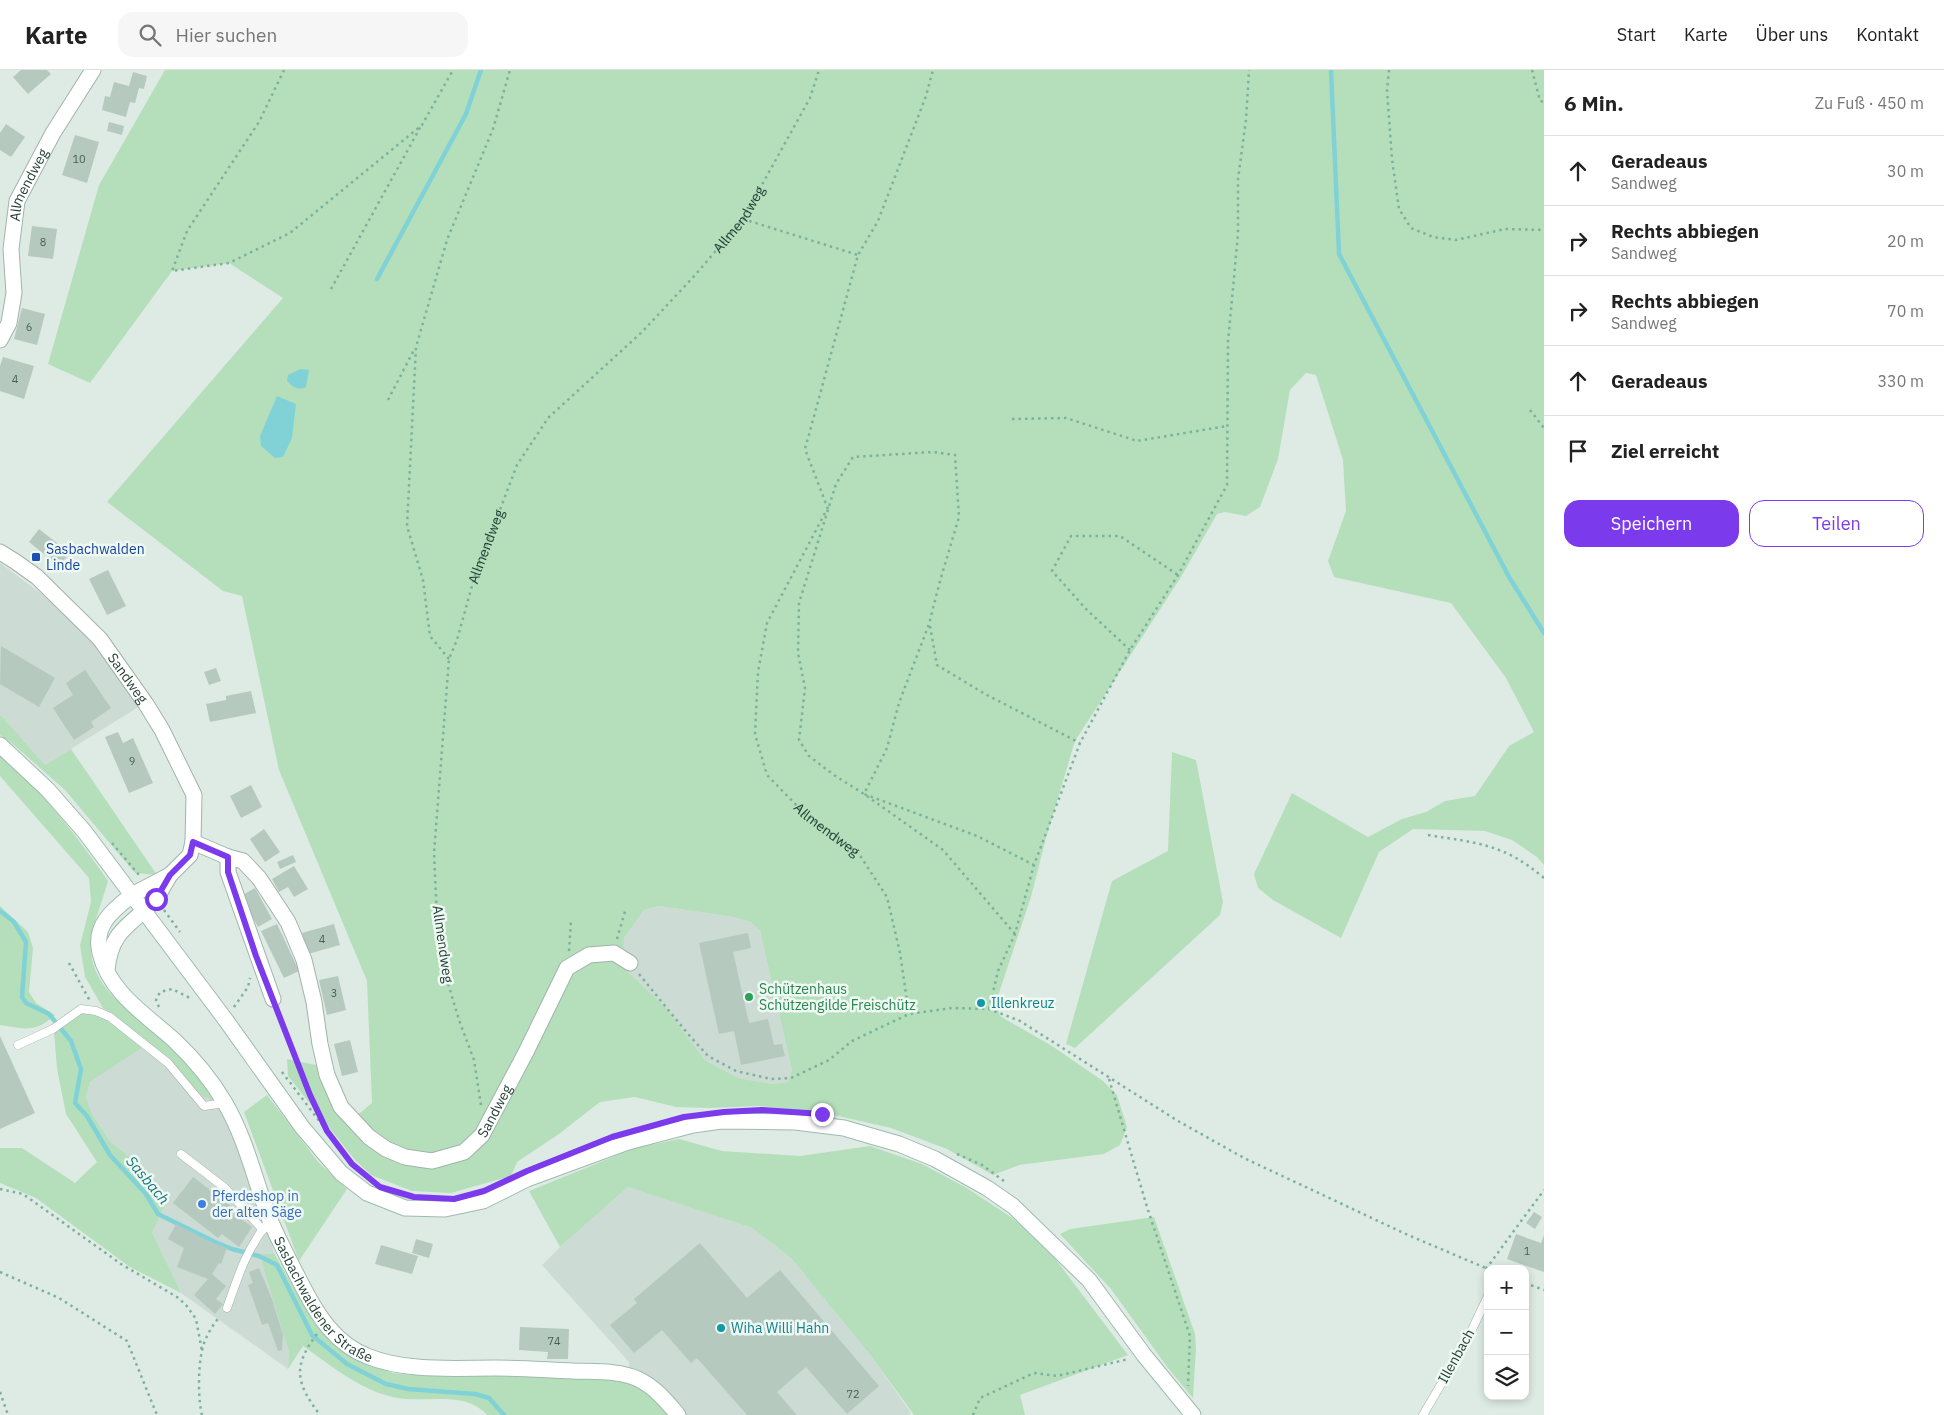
<!DOCTYPE html>
<html lang="de">
<meta charset="utf-8">
<style>
:root{--surface:#fff;--page:#f6f6f6;--text:#222;--muted:#767676;--line:#e0e0e0;--accent:#7c3aed}
body{margin:0;font-family:"IBM Plex Sans",sans-serif;background:var(--page);color:var(--text)}
.controls{position:absolute;right:15px;bottom:15px;display:grid;overflow:hidden;border-radius:10px;box-shadow:0 2px 8px #0003}
.controls button{width:45px;height:45px;display:grid;place-items:center;padding:0;border:0;border-bottom:1px solid var(--line);background:var(--surface);color:var(--text);font:25px sans-serif}
.stop{position:absolute;width:15px;height:15px;margin:-11px;border:4px solid #7c3aed;border-radius:50%;background:#fff}
.stop.end{background:#7c3aed;border-color:#fff;box-shadow:0 1px 5px #0008}
.list{margin:0;padding:0;list-style:none}
h2{display:flex;justify-content:space-between;align-items:center;height:65px;margin:0;padding:0 20px;font-size:21px}
h2 small{font-size:16px;font-weight:400;color:var(--muted)}
.list li{display:grid;grid-template-columns:32px 1fr auto;gap:15px;align-items:center;box-sizing:border-box;height:70px;padding:0 20px;border-top:1px solid var(--line)}
.list b{display:block;font-size:19px;white-space:nowrap}
.list p{margin:0;font-size:16px;white-space:nowrap;color:var(--muted)}
.list em{font-size:16px;font-style:normal;color:var(--muted)}
.actions{display:flex;gap:10px;padding:15px 20px}
.actions a{flex:1;padding:11px 0;border:1px solid var(--accent);border-radius:15px;text-align:center;font-size:18px;color:var(--accent)}
.actions .main{background:var(--accent);color:#fff}
.icon{flex:none;width:28px;height:28px;fill:none;stroke:currentColor;stroke-width:2;stroke-linecap:round;stroke-linejoin:round}
.map{position:relative;flex:none;width:1544px;height:1345px;overflow:hidden}
header{display:flex;align-items:center;gap:30px;box-sizing:border-box;height:70px;padding:0 25px;background:var(--surface);border-bottom:1px solid var(--line)}
header strong{font-size:24px}
nav{display:flex;gap:28px;margin-inline-start:auto;font-size:18px}
.search{width:350px;height:45px;background:var(--page);display:flex;align-items:center;gap:12px;box-sizing:border-box;padding:0 18px;border-radius:15px;color:var(--muted);font-size:19px}
main{display:flex}
aside{flex:1;background:var(--surface)}
.map>svg:first-child{display:block}
.built{fill:#ccdbd3}
.green{fill:#b5dfbb;fill-rule:evenodd}
.water{fill:#80d2d6}
.lines{fill:none;stroke-linecap:round;stroke-linejoin:round}
.stream{stroke:#80d2d6;stroke-width:4.5}
.building{fill:#b6c9bf}
.lane-casing{stroke:#a1b3ab;stroke-width:9}
.street-casing{stroke:#a1b3ab;stroke-width:17}
.secondary-casing{stroke:#9ebbae;stroke-width:17}
.path{stroke:#7cb29b;stroke-width:2.5;stroke-dasharray:2.5 4;stroke-linecap:butt}
.lane{stroke:#fff;stroke-width:8}
.street{stroke:#fff;stroke-width:15}
.secondary{stroke:#fff;stroke-width:15}
.route{stroke:#7c3aed;stroke-width:6}
.transit-dot{fill:#1a4fb4;stroke:#eff8f2;stroke-width:2}
.leisure-dot{fill:#2e9e5b;stroke:#eff8f2;stroke-width:2}
.culture-dot{fill:#0f9aa8;stroke:#eff8f2;stroke-width:2}
.shop-dot{fill:#3f7fe0;stroke:#eff8f2;stroke-width:2}
.labels{text-anchor:middle;dominant-baseline:central;stroke-width:5;stroke-linejoin:round;paint-order:stroke}
.number-label{font-size:11px;fill:#445f54}
.street-label{font-size:14px;fill:#1e3c31;stroke:#eff8f2}
.transit-label{font-size:14px;fill:#164399;stroke:#eff8f2;text-anchor:start}
.leisure-label{font-size:14px;fill:#27864d;stroke:#eff8f2;text-anchor:start}
.culture-label{font-size:14px;fill:#0d838f;stroke:#eff8f2;text-anchor:start}
.shop-label{font-size:14px;fill:#366cbe;stroke:#eff8f2;text-anchor:start}
.water-label{font-size:15px;font-style:italic;fill:#14767c;stroke:#eff8f2}
</style>
<header>
<strong>Karte</strong>
<div class="search"><svg class="icon" aria-label="search" viewBox="0 0 24 24"><circle cx="10" cy="10" r="6"/><path d="M15 15l6 6"/></svg>Hier suchen</div>
<nav><a>Start</a><a>Karte</a><a>Über uns</a><a>Kontakt</a></nav>
</header>
<main>
<div class="map">
<svg width="1544" height="1345" viewBox="0 0 1544 1345">
<rect width="100%" height="100%" fill="#deebe4"/>
<g class="built">
<path d="M0 493 43 525 95 573 140 636 45 695 0 644Z"/>
<path d="M659 836 733 847 751 852 760 861 792 1000 788 1012 773 1014 738 1008 705 990 666 938 623 897 624 868 644 840Z"/>
<path d="M148 973 216 1030 238 1070 262 1141 274 1183 263 1184 289 1282 288 1299 181 1223 152 1162 147 1102 109 1070 92 1044 86 1027 90 1012Z"/>
<path d="M628 1117 752 1158 791 1188 871 1286 911 1343 908 1345H671L629 1312V1292L542 1195 560 1177Z"/>
</g>
<g class="green">
<path d="M165 0H1544V795L1537 787 1512 770 1485 761 1413 759 1379 782 1341 868 1273 830 1258 818 1254 804 1292 723 1368 767 1402 749 1426 742 1445 731 1475 726 1509 676 1534 662 1506 608 1451 533 1334 507 1328 491 1346 441 1343 390 1316 305 1306 303 1290 320 1278 389 1260 437 1246 446 1225 442 1217 444 1181 507 1075 671 1046 768 1031 827 996 932 1000 946 1052 976 1103 1011 1117 1025 1127 1057 1120 1075 1104 1084 1019 1095 993 1105 947 1079 891 1058 825 1043 759 1036 709 1038 676 1037 635 1027 600 1032 559 1064 517 1092 511 1106 451 1123 412 1121 371 1105 355 1090 288 1006 287 989 316 995 349 1052 372 1033 367 911 279 700 242 526 223 521 107 432 283 228 229 193 172 201 90 313 48 294 99 115ZM659 836 733 847 751 852 760 861 792 1000 788 1012 773 1014 738 1008 705 990 666 938 623 897 624 868 644 840Z"/>
<path d="M0 644 45 695 71 679 157 805 135 803 65 720 14 675 0 665Z"/>
<path d="M1172 682 1196 690 1223 832 1220 845 1075 978 1066 974 1112 811 1168 781Z"/>
<path d="M0 686C43 721 76 765 108 811 102 833 87 867 92 889 99 927 152 958 178 983 194 997 205 1013 216 1030L204 1027 149 973 103 938 85 907 80 875 91 832 89 808 0 706Z"/>
<path d="M0 836 28 862 33 878 29 922 36 933 55 945C36 963 24 959 0 955Z"/>
<path d="M80 943 99 944 143 977 90 1012 86 1027 92 1044 109 1070 147 1102 167 1130 152 1162 181 1223 130 1197 36 1128 0 1113V1078H22L75 1113 97 1092 66 1044 57 999 54 962Z"/>
<path d="M267 1025 319 1093 347 1119 299 1191 244 1042Z"/>
<path d="M679 1069 722 1081 800 1086 870 1076 922 1094 965 1117 1011 1147 1044 1174 1128 1285 1020 1325 1025 1345H914L871 1286 791 1188 752 1158 628 1117 560 1177 529 1121 635 1078Z"/>
<path d="M1154 1147 1195 1264 1196 1279 1193 1328 1168 1298 1111 1219 1060 1164 1070 1159Z"/>
<path d="M274 1183 314 1253 329 1267 366 1293 393 1303 411 1305 503 1304 608 1307 629 1312 657 1329 671 1345H487C466 1320 425 1333 398 1328 362 1322 332 1296 303 1276L288 1299 289 1282 262 1193 263 1184Z"/>
</g>
<g class="water">
<path d="M301 299 309 300 306 317C299 321 292 317 287 311L288 305Z"/>
<path d="M277 326 296 334 292 368 283 387 275 388 261 376 260 366Z"/>
</g>
<g class="lines">
<g class="stream">
<path d="M1331 0 1339 184 1509 507 1544 563"/>
<path d="M377 209 466 44 481 0"/>
<path d="M0 841 14 852 26 872 22 927 26 933 49 944 71 971 81 999 75 1033 87 1046 110 1085 146 1124 158 1144 215 1172 232 1179 259 1186 277 1195 312 1265 347 1294 386 1314 408 1319 475 1324 489 1328 504 1345"/>
</g>
</g>
<g class="building">
<path d="M21 0H47L51 4 28 24 13 7Z"/>
<path d="M133 2 147 6 144 19 139 18 135 33 130 32 126 47 102 40 105 26 110 27 114 12 129 16Z"/>
<path d="M109 52 124 56 122 65 107 61Z"/>
<path d="M6 54 25 67 11 87 0 80V63Z"/>
<path d="M75 65 99 72 87 113 62 105Z"/>
<path d="M32 156 57 159 53 189 28 186Z"/>
<path d="M22 238 45 244 37 275 14 269Z"/>
<path d="M3 287 34 296 24 329 0 321V296Z"/>
<path d="M39 459 70 483 59 496 29 472Z"/>
<path d="M108 500 126 536 107 545 89 509Z"/>
<path d="M1 576 55 608 39 637 0 614Z"/>
<path d="M216 598 221 611 209 615 204 602Z"/>
<path d="M85 600 111 638 91 652 94 657 74 670 53 638 73 625 66 613Z"/>
<path d="M251 621 256 643 210 652 206 634 226 630V626Z"/>
<path d="M118 662 123 673 133 668 153 713 129 723 105 667Z"/>
<path d="M251 715 262 737 241 748 230 726Z"/>
<path d="M264 759 280 782 265 792 250 769Z"/>
<path d="M293 785 296 792 280 799 277 792Z"/>
<path d="M294 796 308 819 294 827 288 817 279 822 272 809Z"/>
<path d="M255 818 272 849 258 857 241 826Z"/>
<path d="M277 854 299 901 284 908 261 861Z"/>
<path d="M334 854 340 875 308 884 302 863Z"/>
<path d="M748 863 751 878 733 882 749 953 768 949 774 975 782 974 785 986 741 995 734 961 719 964 699 873Z"/>
<path d="M338 906 346 940 327 945 319 910Z"/>
<path d="M0 966 35 1043 0 1059Z"/>
<path d="M350 970 358 1002 342 1006 334 974Z"/>
<path d="M193 1107 239 1142 236 1145 252 1157 239 1177 222 1164 218 1168 173 1133Z"/>
<path d="M1534 1142 1542 1147 1535 1159 1526 1153Z"/>
<path d="M176 1154 208 1171 227 1178 221 1194 219 1193 212 1204 226 1216 216 1229 223 1234 215 1244 194 1225 208 1209 177 1197 184 1178 168 1169Z"/>
<path d="M1516 1164 1541 1173 1544 1165V1202L1507 1189Z"/>
<path d="M416 1169 433 1174 429 1188 412 1183Z"/>
<path d="M700 1173 747 1228 780 1200 879 1316 847 1344 806 1297 777 1322 797 1345H747L697 1288 691 1293 662 1260 634 1283 610 1255 637 1233 634 1229Z"/>
<path d="M381 1175 418 1186 412 1204 375 1194Z"/>
<path d="M259 1198 272 1229 283 1265 282 1280 278 1281 268 1253 262 1255 248 1215 253 1213 249 1202Z"/>
<path d="M520 1257 569 1259 568 1289H547L548 1282 519 1280Z"/>
</g>
<g class="lines">
<g class="lane-casing">
<g id="lane">
<path d="M18 975 53 959 81 939 96 941 110 947 168 993 204 1036 225 1033"/>
<path d="M181 1084 225 1118 263 1160"/>
<path d="M227 1238C238 1207 245 1183 265 1156"/>
<path d="M1423 1345 1467 1270 1488 1226"/>
</g>
</g>
<g class="street-casing">
<g id="street">
<path id="s3" d="M0 270 9 253 14 223 11 179 17 131 53 63 93 0"/>
<path id="s4" d="M0 482 16 492 37 507 100 569 146 634 162 660 194 725 193 772 190 785 170 805 132 825"/>
<path id="s5" d="M193 772 228 787 243 791 259 808 288 852 304 890 314 932 320 974 327 1005 341 1037 369 1067 386 1079 405 1087 432 1091 464 1082 482 1065 526 982 567 898 589 885 614 883 630 893"/>
<path d="M228 787V802L273 929"/>
<path d="M144 841 156 829 170 805"/>
</g>
</g>
<g class="secondary-casing">
<g id="secondary">
<path d="M0 675 48 720 84 761 225 949 302 1057 341 1103 367 1123 405 1138 445 1139 483 1131 527 1109 628 1072 693 1055 721 1051 795 1052 844 1058 871 1066 899 1074 935 1089 987 1118 1013 1136 1089 1210 1144 1285 1193 1345"/>
<path id="s6" d="M132 825C113 840 93 855 100 883 109 922 146 945 174 970 193 988 211 1009 225 1033 246 1069 255 1111 270 1150 280 1173 292 1196 304 1219 318 1246 336 1274 367 1286 405 1302 455 1298 496 1298 521 1298 547 1300 572 1301 593 1302 618 1300 638 1309 655 1317 667 1332 678 1345"/>
<path d="M107 900C110 869 121 860 144 841"/>
</g>
</g>
<g class="path">
<path d="M284 0 259 52 187 161 172 201 229 193 290 163 422 55 453 0"/>
<path d="M1389 0 1387 20 1392 89 1399 139 1411 158 1433 167 1456 170 1505 159 1544 160"/>
<path d="M1532 0 1540 31 1544 32"/>
<path d="M743 149 858 185"/>
<path d="M331 219 421 56"/>
<path d="M388 330 415 278"/>
<path d="M1530 340 1544 358"/>
<path d="M1012 349 1066 348 1137 371 1227 356"/>
<path d="M828 439 805 379 858 185 878 151 926 26 933 0"/>
<path id="s1" d="M825 443 767 553 758 602 755 664 767 705 805 744 859 784 887 827 900 883 909 944"/>
<path d="M930 556 937 595 985 624 1080 673"/>
<path d="M1130 580 1087 540 1052 501 1071 466H1120L1178 505"/>
<path d="M449 589 430 566 423 510 407 456 416 277 447 170 493 59 510 0"/>
<path d="M1428 765C1478 773 1504 774 1544 808"/>
<path d="M112 773 139 805"/>
<path d="M164 840 180 862"/>
<path d="M1015 864 943 780 864 724 834 705 809 686 799 670 805 618 798 583 799 533 836 414 853 387 933 382 955 385 959 447 940 511 929 554 899 633 887 678 864 724 977 766 1034 795"/>
<path d="M617 869 626 838"/>
<path d="M569 881 571 851"/>
<path d="M69 893 90 931"/>
<path d="M639 904 688 964 708 986 736 1001 771 1009 791 1008 829 990 852 971 909 944 952 938 989 939 1020 951 1178 1051 1244 1088 1408 1165 1488 1199"/>
<path d="M159 937 156 930 160 922 172 919 192 929"/>
<path d="M234 937 248 917 250 908"/>
<path d="M989 939 998 901 1015 864 1034 795 1080 673 1130 580 1178 505 1227 415 1228 272 1238 164V109L1246 50 1249 0"/>
<path d="M279 942 310 1025 324 1055"/>
<path d="M282 1002 336 1073"/>
<path d="M1109 1009 1147 1137 1190 1266 1188 1316"/>
<path id="s2" d="M481 1035 474 990 459 950 444 900 437 849 434 783 449 589 457 570 475 505 517 395 548 348 642 262 696 204 743 149 810 28 819 0"/>
<path d="M957 1084 982 1095 1004 1111"/>
<path d="M0 1119 23 1124 121 1194 177 1227 186 1235 196 1249 202 1281"/>
<path d="M1486 1199 1544 1120"/>
<path d="M0 1202 59 1228 127 1271 157 1345"/>
<path d="M1525 1213 1544 1220"/>
<path d="M317 1264C292 1297 296 1313 320 1345"/>
<path d="M0 1322 8 1345"/>
<path d="M202 1345C198 1330 198 1297 202 1281 204 1269 212 1256 220 1246"/>
<path d="M973 1345 980 1328 1034 1303 1057 1306 1129 1289"/>
</g>
<use href="#lane" class="lane"/>
<use href="#street" class="street"/>
<use href="#secondary" class="secondary"/>
</g>
<g class="lines">
<path class="route" d="M156 829 170 805 190 785 193 772 228 787V802L256 886 310 1025 327 1061 352 1094 380 1117 414 1127 454 1129 484 1121 527 1101 612 1067 684 1047 724 1042 762 1040 822 1044"/>
</g>
<rect class="transit-dot" x="31" y="482" width="10" height="10" rx="2.5"/>
<circle class="leisure-dot" cx="749" cy="927" r="5"/>
<g class="culture-dot">
<circle cx="981" cy="933" r="5"/>
<circle cx="721" cy="1258" r="5"/>
</g>
<circle class="shop-dot" cx="202" cy="1134" r="5"/>
<g class="labels">
<g class="number-label">
<text x="79" y="89">10</text>
<text x="43" y="172">8</text>
<text x="29" y="257">6</text>
<text x="15" y="309">4</text>
<text x="132" y="691">9</text>
<text x="322" y="869">4</text>
<text x="334" y="923">3</text>
<text x="1527" y="1181">1</text>
<text x="554" y="1271">74</text>
<text x="853" y="1324">72</text>
</g>
<g class="street-label">
<text stroke="none"><textPath href="#s3" startOffset="161">Allmendweg</textPath></text>
<text stroke="none"><textPath href="#s2" startOffset="991">Allmendweg</textPath></text>
<text stroke="none"><textPath href="#s2" startOffset="571">Allmendweg</textPath></text>
<text stroke="none"><textPath href="#s4" startOffset="181">Sandweg</textPath></text>
<text stroke="none"><textPath href="#s1" startOffset="360">Allmendweg</textPath></text>
<text transform="translate(443 874) rotate(82)">Allmendweg</text>
<text stroke="none"><textPath href="#s5" startOffset="518">Sandweg</textPath></text>
<text stroke="none"><textPath href="#s6" startOffset="492">Sasbachwaldener Straße</textPath></text>
<text transform="translate(1456 1286) rotate(-61)">Illenbach</text>
</g>
<g class="transit-label">
<text x="46" y="479">Sasbachwalden<tspan x="46" dy="16">Linde</tspan></text>
</g>
<g class="leisure-label">
<text x="759" y="919">Schützenhaus<tspan x="759" dy="16">Schützengilde Freischütz</tspan></text>
</g>
<g class="culture-label">
<text x="991" y="933">Illenkreuz</text>
<text x="731" y="1258">Wiha Willi Hahn</text>
</g>
<g class="shop-label">
<text x="212" y="1126">Pferdeshop in<tspan x="212" dy="16">der alten Säge</tspan></text>
</g>
<g class="water-label">
<text transform="translate(148 1110) rotate(50)">Sasbach</text>
</g>
</g>
</svg>
<div class="controls">
<button>+</button>
<button>−</button>
<button><svg class="icon" aria-label="layers" viewBox="0 0 24 24"><path d="M12 4l9 5-9 5-9-5zM3 14l9 5 9-5"/></svg></button>
</div>
<div class="stop" style="left:156px;top:829px"></div>
<div class="stop end" style="left:822px;top:1044px"></div>
</div>
<aside>
<h2>6 Min.<small>Zu Fuß · 450 m</small></h2>
<ul class="list">
<li><svg class="icon" aria-label="ahead" viewBox="0 0 24 24"><path d="M12 20V5M6 11l6-6 6 6"/></svg><div><b>Geradeaus</b><p>Sandweg</p></div><em>30 m</em></li>
<li><svg class="icon" aria-label="right" viewBox="0 0 24 24"><path d="M7 20v-9h11M14 6l5 5-5 5"/></svg><div><b>Rechts abbiegen</b><p>Sandweg</p></div><em>20 m</em></li>
<li><svg class="icon" aria-label="right" viewBox="0 0 24 24"><path d="M7 20v-9h11M14 6l5 5-5 5"/></svg><div><b>Rechts abbiegen</b><p>Sandweg</p></div><em>70 m</em></li>
<li><svg class="icon" aria-label="ahead" viewBox="0 0 24 24"><path d="M12 20V5M6 11l6-6 6 6"/></svg><div><b>Geradeaus</b></div><em>330 m</em></li>
<li><svg class="icon" aria-label="arrive" viewBox="0 0 24 24"><path d="M6 21V4h12l-3 4 3 4H6"/></svg><div><b>Ziel erreicht</b></div></li>
</ul>
<div class="actions"><a class="main">Speichern</a><a>Teilen</a></div>
</aside>
</main>
